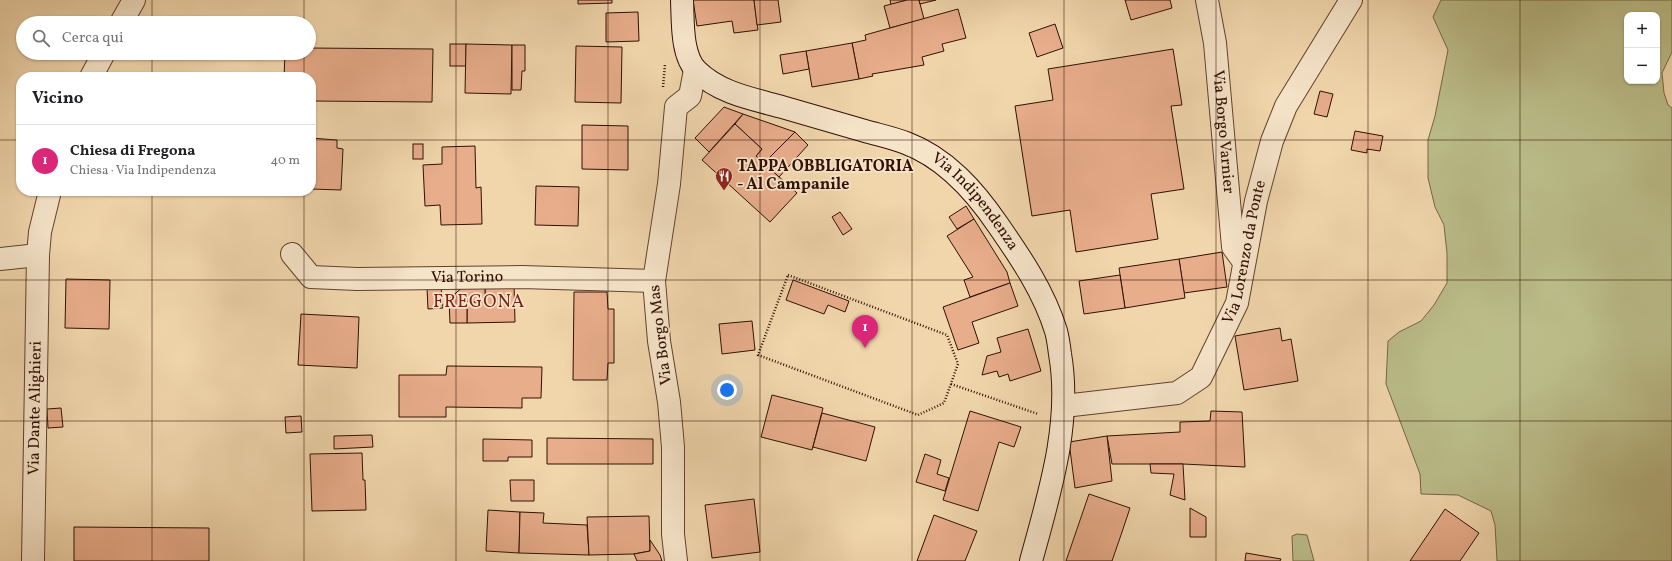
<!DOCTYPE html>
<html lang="it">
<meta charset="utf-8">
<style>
:root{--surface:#fff;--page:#f6f6f6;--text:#202124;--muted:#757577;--line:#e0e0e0;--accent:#db2777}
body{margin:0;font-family:Vollkorn,serif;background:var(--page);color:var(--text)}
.controls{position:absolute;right:12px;top:12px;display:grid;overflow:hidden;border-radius:8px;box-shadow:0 1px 3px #0004}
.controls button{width:36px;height:36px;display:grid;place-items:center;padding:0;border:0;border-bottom:1px solid var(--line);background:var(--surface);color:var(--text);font:20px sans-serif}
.you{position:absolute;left:727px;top:390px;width:14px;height:14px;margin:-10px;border:3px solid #fff;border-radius:50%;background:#1a73e8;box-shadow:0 0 0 6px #1a73e833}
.badge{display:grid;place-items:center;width:26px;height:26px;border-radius:50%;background:var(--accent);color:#fff;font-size:13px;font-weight:700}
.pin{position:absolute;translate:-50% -33px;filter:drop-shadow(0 1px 2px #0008)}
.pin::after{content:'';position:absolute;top:21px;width:14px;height:12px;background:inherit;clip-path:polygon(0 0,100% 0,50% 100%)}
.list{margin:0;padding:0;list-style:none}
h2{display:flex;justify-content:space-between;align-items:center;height:52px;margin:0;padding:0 16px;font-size:17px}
h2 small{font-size:13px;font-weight:400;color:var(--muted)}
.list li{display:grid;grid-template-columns:26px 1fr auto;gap:12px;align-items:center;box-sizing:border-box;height:72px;padding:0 16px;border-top:1px solid var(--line)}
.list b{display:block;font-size:15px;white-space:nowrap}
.list p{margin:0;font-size:13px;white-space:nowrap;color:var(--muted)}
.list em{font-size:13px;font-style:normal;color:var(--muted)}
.icon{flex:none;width:22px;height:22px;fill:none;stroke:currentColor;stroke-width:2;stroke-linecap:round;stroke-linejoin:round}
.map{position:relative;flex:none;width:1672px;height:561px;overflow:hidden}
.search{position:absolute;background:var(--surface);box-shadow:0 1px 3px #0004;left:16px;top:16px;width:300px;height:44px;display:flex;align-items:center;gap:10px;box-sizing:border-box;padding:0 14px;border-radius:22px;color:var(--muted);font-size:15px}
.panel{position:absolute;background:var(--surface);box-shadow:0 1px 3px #0004;left:16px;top:72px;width:300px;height:124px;border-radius:16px}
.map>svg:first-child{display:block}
.green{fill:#bbbd89;stroke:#766646;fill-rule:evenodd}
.building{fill:#e8ad8b;stroke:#301004}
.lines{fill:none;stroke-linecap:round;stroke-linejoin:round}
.street-casing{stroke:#60422e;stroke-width:24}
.secondary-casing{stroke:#301004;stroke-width:24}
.path{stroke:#301004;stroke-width:2.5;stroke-dasharray:1 2;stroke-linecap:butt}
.street{stroke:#f6e4c9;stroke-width:22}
.secondary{stroke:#f6e4c9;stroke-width:22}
.grid{fill:none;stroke:#301004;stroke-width:1;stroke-opacity:0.55}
.labels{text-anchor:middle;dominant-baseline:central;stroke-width:3.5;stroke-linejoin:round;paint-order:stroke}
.street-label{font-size:16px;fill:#301004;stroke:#f6e4c9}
.poi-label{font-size:16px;font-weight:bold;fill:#301004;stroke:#f6e4c9;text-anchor:start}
.quarter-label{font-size:18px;letter-spacing:1px;fill:#7a1f14;stroke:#f6e4c9}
</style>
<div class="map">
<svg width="1672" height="561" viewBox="0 0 1672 561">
<rect width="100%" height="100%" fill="#f1d6ac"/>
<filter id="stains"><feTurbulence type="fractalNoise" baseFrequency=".005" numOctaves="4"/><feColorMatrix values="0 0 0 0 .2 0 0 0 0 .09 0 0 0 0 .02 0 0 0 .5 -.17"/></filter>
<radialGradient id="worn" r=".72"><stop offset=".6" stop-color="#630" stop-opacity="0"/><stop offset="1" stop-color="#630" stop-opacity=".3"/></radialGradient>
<g class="green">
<path d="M1441 0H1672V52L1662 73 1664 93 1668 105 1672 108V561H1497L1495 525 1491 511 1458 495 1421 494 1420 474 1386 384 1388 341 1399 332 1421 321 1434 305 1447 283V253L1444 225 1435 207 1428 178V140L1435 116 1448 50 1433 17ZM1627 15H1657V81H1627Z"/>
<path d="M1297 534 1307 535 1314 561H1293L1292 536Z"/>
</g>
<g class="building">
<path d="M578 0H612V3L578 4Z"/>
<path d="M693 0H754L758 30 734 33 732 21 697 26Z"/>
<path d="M754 0H778L781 22 757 25Z"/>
<path d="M890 0H907L891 5Z"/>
<path d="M907 0H919L924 19 890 28 884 6Z"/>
<path d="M919 0H936L920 4Z"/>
<path d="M1125 0H1170L1172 8 1131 20Z"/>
<path d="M958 9 966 38 942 44 944 51 922 57 924 65 872 74 873 76 859 79 852 43 866 40 865 35Z"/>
<path d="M638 12 639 41 606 42V13Z"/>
<path d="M1055 24 1063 48 1037 57 1029 33Z"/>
<path d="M852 43 859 79 812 87 806 51Z"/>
<rect x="450" y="44" width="16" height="22"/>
<path d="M466 44 512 45 511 94 465 93Z"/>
<path d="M512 45H525V71H522L521 90H512Z"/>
<path d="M576 46 622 47 621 103 575 102Z"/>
<path d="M309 48 433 49 432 102 311 101V77H284L285 53H309Z"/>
<path d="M1173 49 1182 105 1171 106 1184 189 1151 194 1158 239 1076 252 1070 210 1032 216 1015 106 1053 100 1048 69Z"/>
<path d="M806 51 809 69 783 74 780 55Z"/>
<path d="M1320 91 1333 94 1327 117 1314 114Z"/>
<path d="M724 107 743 114 709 152 695 138Z"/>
<path d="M743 114 795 132 764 163 756 156 762 149 735 124Z"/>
<path d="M735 124 762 149 756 156 797 193 770 222 702 160Z"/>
<path d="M582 125 628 126V170L582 169Z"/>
<path d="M1355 131 1383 136 1380 151 1367 149V153L1351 150Z"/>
<path d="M795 132 808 145 779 177 764 163Z"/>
<path d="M311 138 337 140V148L343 149 341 190 311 189Z"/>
<rect x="413" y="144" width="10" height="15"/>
<path d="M475 146 476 188 481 187 482 224 441 225 440 205 425 206 423 165 442 164V147Z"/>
<path d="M536 186 579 187 578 226 535 225Z"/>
<path d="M966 206 974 219 957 229 949 217Z"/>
<path d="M840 212 852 229 843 235 832 217Z"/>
<path d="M974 219 1007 272 1010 283 970 297 964 280 973 277 947 236Z"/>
<path d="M1222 252 1227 287 1184 293 1179 259Z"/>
<path d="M1179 259 1185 298 1125 308 1119 268Z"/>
<path d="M1120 275 1125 308 1084 314 1079 281Z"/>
<path d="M66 279 110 280 109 329 65 328Z"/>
<path d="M793 280 849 301 845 312 828 305 824 314 786 300Z"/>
<path d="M1010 283 1018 306 972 322 979 343 958 350 943 307Z"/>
<path d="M514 284 515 322 467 323V302H485V285Z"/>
<path d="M465 285H485V302H467V323H450L449 299Z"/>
<path d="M441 287 443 308 428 309 427 288Z"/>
<path d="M574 292H607L608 309H614V363H608L607 380H573Z"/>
<path d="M301 314 359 317 357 368 298 365Z"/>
<path d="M752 321 755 350 722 354 719 324Z"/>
<path d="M1280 328 1282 341 1291 339 1298 381 1244 390 1235 336Z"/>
<path d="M1028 329 1041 371 1010 381 1008 374 999 377 997 371 982 375 987 356 1001 352 997 338Z"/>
<path d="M447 366 542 367 541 398H522V408L446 407V417H399V375H446Z"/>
<path d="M772 395 823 408 812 450 761 437Z"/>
<path d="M61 408 63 427 48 428 47 409Z"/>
<path d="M970 411 1021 427 1014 447 999 442 978 511 943 500Z"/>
<path d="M1211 411 1242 412 1245 467 1183 464H1112L1107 436 1180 432V422L1210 421Z"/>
<path d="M822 413 875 427 866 461 813 447Z"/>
<path d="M301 416 302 432 286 433 285 417Z"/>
<path d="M372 435 373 447 334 449V436Z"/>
<path d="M1107 436 1112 481 1075 488 1069 442Z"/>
<path d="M547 438 653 439V464H547Z"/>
<path d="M483 439 532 440V457H508V461H483Z"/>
<path d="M362 453 363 480H365L366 510 312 511 310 454Z"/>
<path d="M925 454 941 460 937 474 949 478 945 491 916 482Z"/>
<path d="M1150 464H1183L1185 500 1170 495 1174 474 1151 473Z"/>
<path d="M510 480H534V501H511Z"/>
<path d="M1089 494 1130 508 1122 532 1112 561H1066Z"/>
<path d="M754 499 760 552 712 558 705 505Z"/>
<path d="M1190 508 1206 517V537H1190Z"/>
<path d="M1445 509 1479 533 1460 561H1410Z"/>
<path d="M488 510 520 512 519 553 486 551Z"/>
<path d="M520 512 544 513 543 523 587 525 589 555 519 553Z"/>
<path d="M934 515 977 531 965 561H917Z"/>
<path d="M649 516 650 551 634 554 589 555 587 517Z"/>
<path d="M74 527 209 528V561H74Z"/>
<path d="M650 540 660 555 662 561H637L634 554 650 551Z"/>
<path d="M1246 553 1281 559 1280 561H1245Z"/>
</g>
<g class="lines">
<g class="street-casing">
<g id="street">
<path id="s1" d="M1207 0 1215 43 1233 247 1244 262"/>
<path d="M121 23 134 0"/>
<path d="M91 77 104 53"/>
<path id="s2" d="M292 254 311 277 357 279 522 277 654 281"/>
<path d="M0 259 38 255"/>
<path id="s3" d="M1064 406 1177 393 1201 377 1237 303 1256 201 1272 141 1286 106 1351 0"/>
<path id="s4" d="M33 561 38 255 40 232 50 191"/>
<path d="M676 561 673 534V447L669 402 659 341 654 281 669 184 676 107 690 96 695 70"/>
</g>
</g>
<g class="secondary-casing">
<g id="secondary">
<path id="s5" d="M682 0C683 20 681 56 697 71 719 93 753 99 782 107 810 115 837 123 865 131 879 135 893 138 906 143 946 158 975 191 998 225 1021 258 1044 292 1056 331 1058 338 1059 346 1060 354 1072 423 1049 495 1031 561"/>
</g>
</g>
<g class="path">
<path d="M663 87 665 64"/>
<path d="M788 275 947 335 958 364 944 403 918 415 758 355Z"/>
<path d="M951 384 1038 414"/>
</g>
<use href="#street" class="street"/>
<use href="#secondary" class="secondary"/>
</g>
<path class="grid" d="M152 0V23M304 0V23M456 0V561M608 0V561M760 0V561M912 0V561M1064 0V561M1216 0V561M1368 0V561M1520 0V561M152 53V77M304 53V77M0 140H21M311 140H1672M152 191V561M304 191V561M0 280H1672M0 421H1672"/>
<defs>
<g id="restaurant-pin" transform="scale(0.9)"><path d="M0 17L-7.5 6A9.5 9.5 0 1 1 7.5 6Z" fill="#8f2418" stroke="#f6e4c9"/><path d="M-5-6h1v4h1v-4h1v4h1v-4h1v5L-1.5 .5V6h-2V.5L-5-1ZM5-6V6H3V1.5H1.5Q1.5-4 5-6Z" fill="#fff"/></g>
</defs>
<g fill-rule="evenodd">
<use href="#restaurant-pin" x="724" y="176"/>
</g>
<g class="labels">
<g class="street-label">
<text stroke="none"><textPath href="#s1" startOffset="133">Via Borgo Varnier</textPath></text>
<text stroke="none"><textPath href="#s5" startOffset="389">Via Indipendenza</textPath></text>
<text stroke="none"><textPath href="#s3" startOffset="276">Via Lorenzo da Ponte</textPath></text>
<text stroke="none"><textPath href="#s2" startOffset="186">Via Torino</textPath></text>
<text transform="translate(661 335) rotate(-97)">Via Borgo Mas</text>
<text stroke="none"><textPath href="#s4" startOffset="153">Via Dante Alighieri</textPath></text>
</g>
<g class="poi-label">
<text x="737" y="167">TAPPA OBBLIGATORIA<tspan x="737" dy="18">- Al Campanile</tspan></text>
</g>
<g class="quarter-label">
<text x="479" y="302">FREGONA</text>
</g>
</g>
<rect width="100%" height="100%" filter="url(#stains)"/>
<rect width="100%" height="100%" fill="url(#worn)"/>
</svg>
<div class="controls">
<button>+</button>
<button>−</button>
</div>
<div class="you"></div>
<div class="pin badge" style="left:865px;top:348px">1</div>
<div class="search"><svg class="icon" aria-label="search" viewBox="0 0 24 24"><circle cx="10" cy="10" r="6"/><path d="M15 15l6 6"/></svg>Cerca qui</div>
<section class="panel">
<h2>Vicino<small></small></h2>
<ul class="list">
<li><span class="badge">1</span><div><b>Chiesa di Fregona</b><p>Chiesa · Via Indipendenza</p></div><em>40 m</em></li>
</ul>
</section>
</div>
